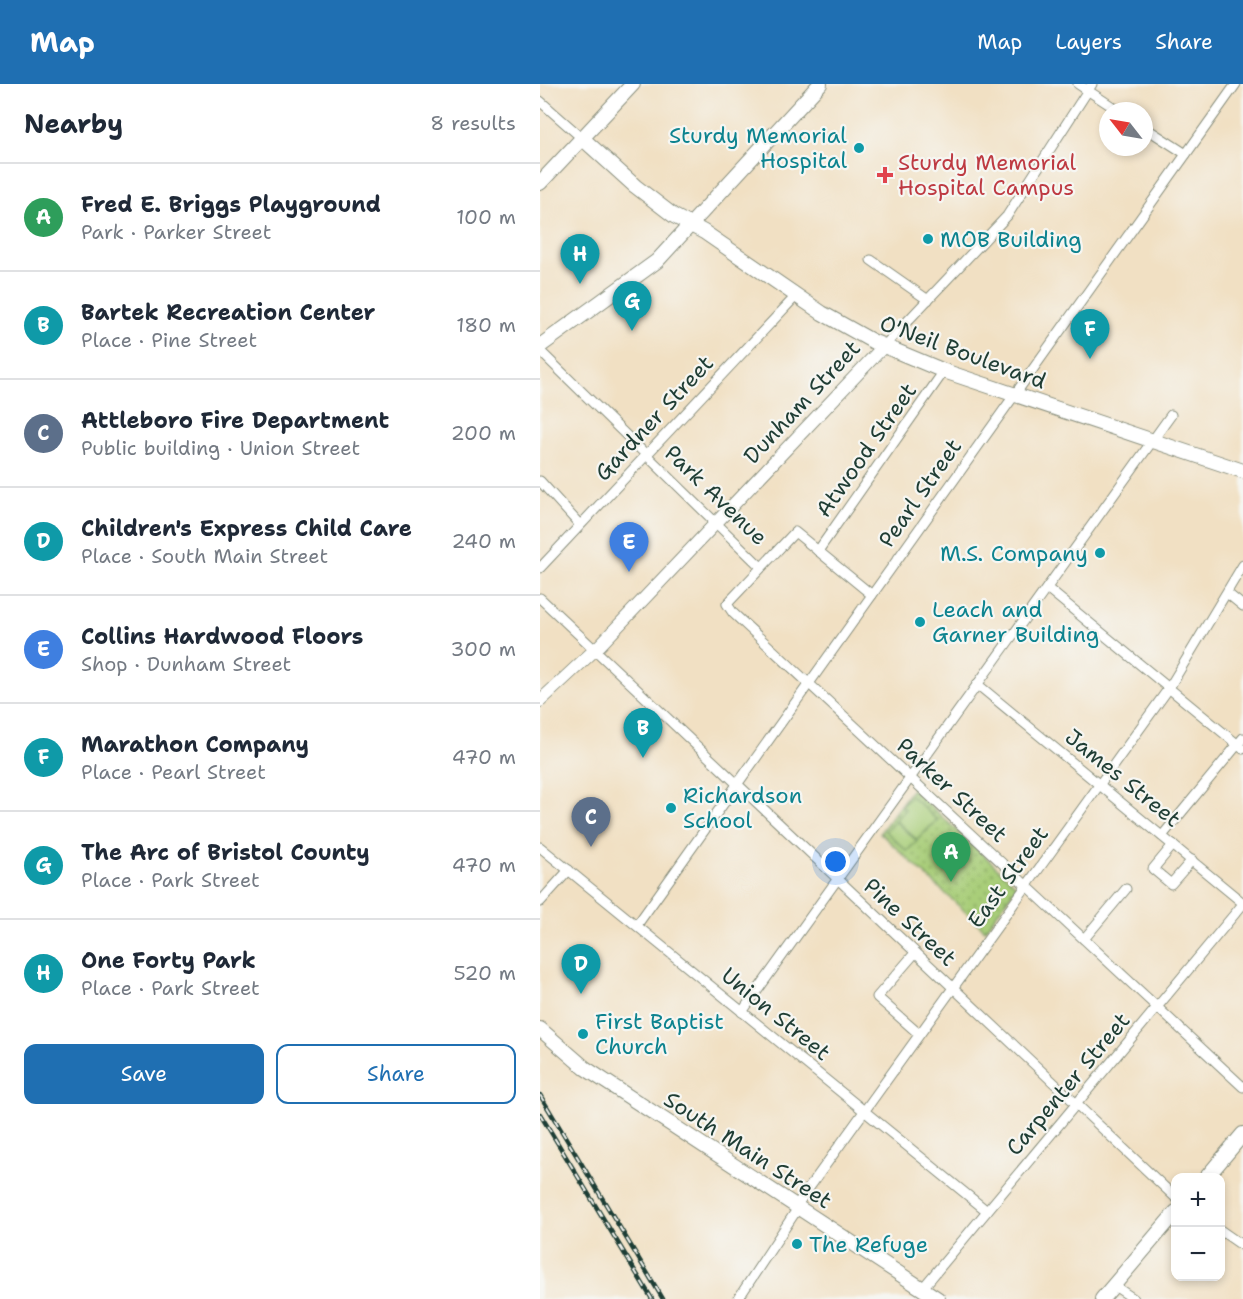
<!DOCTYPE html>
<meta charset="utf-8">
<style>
:root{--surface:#fff;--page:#f6f6f7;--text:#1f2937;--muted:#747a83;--line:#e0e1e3;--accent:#1f6fb2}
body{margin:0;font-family:"Shantell Sans",sans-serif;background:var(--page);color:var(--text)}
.controls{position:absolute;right:18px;bottom:18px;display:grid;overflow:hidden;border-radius:12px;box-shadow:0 3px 9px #0003}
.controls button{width:54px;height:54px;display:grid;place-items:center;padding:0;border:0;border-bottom:2px solid var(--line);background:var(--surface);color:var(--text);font:30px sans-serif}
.compass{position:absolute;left:559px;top:18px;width:54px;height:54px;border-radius:50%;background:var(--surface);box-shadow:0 3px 9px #0003;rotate:301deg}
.you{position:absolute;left:296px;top:778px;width:21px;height:21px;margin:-15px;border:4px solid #fff;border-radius:50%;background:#1a73e8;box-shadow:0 0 0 9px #1a73e833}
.badge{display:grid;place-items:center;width:39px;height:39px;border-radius:50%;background:var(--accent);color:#fff;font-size:20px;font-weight:700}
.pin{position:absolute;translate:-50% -50px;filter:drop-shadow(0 2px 3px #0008)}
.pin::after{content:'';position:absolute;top:32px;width:21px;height:18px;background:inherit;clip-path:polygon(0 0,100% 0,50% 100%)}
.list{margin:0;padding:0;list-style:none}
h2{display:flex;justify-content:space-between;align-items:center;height:78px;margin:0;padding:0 24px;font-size:26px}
h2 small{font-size:20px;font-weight:400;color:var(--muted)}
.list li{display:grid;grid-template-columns:39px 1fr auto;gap:18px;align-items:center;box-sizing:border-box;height:108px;padding:0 24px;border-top:2px solid var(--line)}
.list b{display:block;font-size:22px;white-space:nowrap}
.list p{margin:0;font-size:20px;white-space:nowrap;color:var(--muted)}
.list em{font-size:20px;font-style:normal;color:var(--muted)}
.actions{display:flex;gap:12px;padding:18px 24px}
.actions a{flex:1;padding:14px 0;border:2px solid var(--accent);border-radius:12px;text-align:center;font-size:21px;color:var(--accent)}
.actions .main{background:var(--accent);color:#fff}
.map{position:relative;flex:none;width:703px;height:1215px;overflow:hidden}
header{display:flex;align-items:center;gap:36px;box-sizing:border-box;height:84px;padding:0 30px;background:var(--accent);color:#fff}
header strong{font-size:28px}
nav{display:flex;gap:33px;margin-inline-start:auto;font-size:21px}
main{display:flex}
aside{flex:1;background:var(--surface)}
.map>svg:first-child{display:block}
.green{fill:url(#green-dots);stroke:#648656;stroke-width:1.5}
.pitch{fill:#a9ce79;stroke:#648656;stroke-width:1.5}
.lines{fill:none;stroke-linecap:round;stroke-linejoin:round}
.minor-casing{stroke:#888e7c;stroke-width:11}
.tertiary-casing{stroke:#888e7c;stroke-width:14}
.secondary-casing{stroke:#888e7c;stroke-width:16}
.minor{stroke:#fff;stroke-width:9}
.tertiary{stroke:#fff;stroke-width:12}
.secondary{stroke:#fff;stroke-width:14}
.rail-casing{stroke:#1f3d34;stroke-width:4.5}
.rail{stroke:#f6f6f2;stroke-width:2;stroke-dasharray:7;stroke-linecap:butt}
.culture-dot{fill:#0f9aa8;stroke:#f6f6f2;stroke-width:2}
.health-dot{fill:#e0444e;stroke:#f6f6f2;stroke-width:2}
.labels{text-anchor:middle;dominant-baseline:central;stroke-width:4.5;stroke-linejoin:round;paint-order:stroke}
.culture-label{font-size:22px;fill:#0d838f;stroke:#f6f6f2;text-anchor:start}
.health-label{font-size:22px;fill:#be3a42;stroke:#f6f6f2;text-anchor:start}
.street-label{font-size:22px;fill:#1f3d34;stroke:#f6f6f2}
</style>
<header>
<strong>Map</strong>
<nav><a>Map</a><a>Layers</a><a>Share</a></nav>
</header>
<main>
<aside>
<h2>Nearby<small>8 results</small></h2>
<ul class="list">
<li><span class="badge" style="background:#2e9e5b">A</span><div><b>Fred E. Briggs Playground</b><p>Park · Parker Street</p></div><em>100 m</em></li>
<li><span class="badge" style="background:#0f9aa8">B</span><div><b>Bartek Recreation Center</b><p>Place · Pine Street</p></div><em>180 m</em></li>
<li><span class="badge" style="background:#5c6f8a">C</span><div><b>Attleboro Fire Department</b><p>Public building · Union Street</p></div><em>200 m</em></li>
<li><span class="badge" style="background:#0f9aa8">D</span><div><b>Children's Express Child Care</b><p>Place · South Main Street</p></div><em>240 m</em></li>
<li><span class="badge" style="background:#3f7fe0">E</span><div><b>Collins Hardwood Floors</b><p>Shop · Dunham Street</p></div><em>300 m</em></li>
<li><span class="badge" style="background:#0f9aa8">F</span><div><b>Marathon Company</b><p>Place · Pearl Street</p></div><em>470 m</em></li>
<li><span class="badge" style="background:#0f9aa8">G</span><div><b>The Arc of Bristol County</b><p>Place · Park Street</p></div><em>470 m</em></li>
<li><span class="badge" style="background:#0f9aa8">H</span><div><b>One Forty Park</b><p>Place · Park Street</p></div><em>520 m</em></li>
</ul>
<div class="actions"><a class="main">Save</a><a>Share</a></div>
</aside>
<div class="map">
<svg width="703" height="1215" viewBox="0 0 703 1215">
<defs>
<pattern id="green-dots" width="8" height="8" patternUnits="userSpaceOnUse" patternTransform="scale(1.5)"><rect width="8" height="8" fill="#a9ce79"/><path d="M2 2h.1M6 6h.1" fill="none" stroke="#89a864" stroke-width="1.8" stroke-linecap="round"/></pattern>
</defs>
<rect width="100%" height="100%" fill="#f6f6f2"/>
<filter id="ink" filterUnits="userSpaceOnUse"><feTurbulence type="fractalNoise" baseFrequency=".0167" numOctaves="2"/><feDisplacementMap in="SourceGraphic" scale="12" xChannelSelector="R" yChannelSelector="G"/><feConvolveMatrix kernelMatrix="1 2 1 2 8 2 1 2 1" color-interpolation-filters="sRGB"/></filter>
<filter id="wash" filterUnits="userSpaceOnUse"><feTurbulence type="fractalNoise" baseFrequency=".008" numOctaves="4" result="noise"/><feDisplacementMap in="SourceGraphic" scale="24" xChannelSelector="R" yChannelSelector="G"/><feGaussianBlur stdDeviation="1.35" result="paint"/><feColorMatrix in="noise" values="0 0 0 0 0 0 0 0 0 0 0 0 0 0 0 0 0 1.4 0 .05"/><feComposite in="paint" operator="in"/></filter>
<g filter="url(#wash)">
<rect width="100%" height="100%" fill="#f1e0c3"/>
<path class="green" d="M372 705 477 802 445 846 340 749Z"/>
<g class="pitch">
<path d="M371 712 397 736 377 756 355 736 365 725 361 722Z"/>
<path d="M355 737 377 757 367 767 345 747Z"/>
</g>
</g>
<g filter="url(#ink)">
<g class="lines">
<g class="minor-casing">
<g id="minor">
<path d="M538 0 579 27"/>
<path d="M0 17 42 54"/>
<path d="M604 43 646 70"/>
<path d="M331 176 388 216"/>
<path d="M343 263 467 132 552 0"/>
<path d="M0 267 221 483"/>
<path d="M0 397 40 441"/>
<path d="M278 467 404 287"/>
<path d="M0 484 256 212"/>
<path d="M507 504 703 665"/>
<path d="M687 509 703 522"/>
<path d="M332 511 255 448 187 520 193 529 703 1003"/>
<path d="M0 514 636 1114"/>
<path d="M437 600 703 819"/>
<path d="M622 752 703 654"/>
<path d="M633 761 613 785 631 800 652 776"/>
<path d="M0 763 447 1127"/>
<path d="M0 818 29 786"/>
<path d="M97 841 696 0"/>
<path d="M544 855 586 805"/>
<path d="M375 869 337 913 379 950"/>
<path d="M202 928 631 331"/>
<path d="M256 1122 629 604 703 481"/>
<path d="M680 1146 703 1162"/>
<path d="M573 1201 594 1215"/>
<path d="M382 1205 703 820"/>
<path d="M198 1215 258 1124"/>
</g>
</g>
<g class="tertiary-casing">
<path id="tertiary" d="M0 617 60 561 343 263"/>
</g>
<g class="secondary-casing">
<g id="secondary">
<path d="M42 54 95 102 134 132 164 148 282 229 332 257 404 287 703 387"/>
<path d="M0 99 93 0"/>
<path d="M0 262 117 177 280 0"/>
<path d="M0 945 45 984 398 1215"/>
<path d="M666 1094 703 1050"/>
<path d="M562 1215 636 1128"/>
</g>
</g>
<use href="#minor" class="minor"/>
<use href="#tertiary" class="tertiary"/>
<use href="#secondary" class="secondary"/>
<g class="rail-casing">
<g id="rail">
<path d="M0 1011 123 1215"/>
<path d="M0 1030 112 1215"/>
</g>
</g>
<use href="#rail" class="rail"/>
</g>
</g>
<g class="culture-dot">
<circle cx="319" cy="64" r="6"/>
<circle cx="388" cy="155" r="6"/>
<circle cx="560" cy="469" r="6"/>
<circle cx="380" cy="538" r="6"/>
<circle cx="131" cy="724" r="6"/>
<circle cx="43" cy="950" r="6"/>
<circle cx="257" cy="1160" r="6"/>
</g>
<path class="health-dot" d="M342 82h6v6h6v6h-6v6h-6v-6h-6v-6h6z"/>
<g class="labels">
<g class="culture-label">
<text x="307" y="51" text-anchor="end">Sturdy Memorial<tspan x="307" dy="25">Hospital</tspan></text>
<text x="400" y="155">MOB Building</text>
<text x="548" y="469" text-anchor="end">M.S. Company</text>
<text x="392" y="525">Leach and<tspan x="392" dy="25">Garner Building</tspan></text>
<text x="143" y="711">Richardson<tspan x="143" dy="25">School</tspan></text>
<text x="55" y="937">First Baptist<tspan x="55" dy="25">Church</tspan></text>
<text x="269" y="1160">The Refuge</text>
</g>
<g class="health-label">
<text x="358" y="78">Sturdy Memorial<tspan x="358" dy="25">Hospital Campus</tspan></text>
</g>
<g class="street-label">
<text transform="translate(423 268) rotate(20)">O'Neil Boulevard</text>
<text transform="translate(262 318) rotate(-47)">Dunham Street</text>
<text transform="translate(114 334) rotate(-47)">Gardner Street</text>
<text transform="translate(326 366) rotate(-55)">Atwood Street</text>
<text transform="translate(380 409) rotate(-55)">Pearl Street</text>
<text transform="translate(176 411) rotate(44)">Park Avenue</text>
<text transform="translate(583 694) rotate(39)">James Street</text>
<text transform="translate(412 706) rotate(43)">Parker Street</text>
<text transform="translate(468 793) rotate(-54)">East Street</text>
<text transform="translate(370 838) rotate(43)">Pine Street</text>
<text transform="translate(236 930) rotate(39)">Union Street</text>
<text transform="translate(528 1000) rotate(-50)">Carpenter Street</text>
<text transform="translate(208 1066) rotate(33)">South Main Street</text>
</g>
</g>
</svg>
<div class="controls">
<button>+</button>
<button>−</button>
</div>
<svg class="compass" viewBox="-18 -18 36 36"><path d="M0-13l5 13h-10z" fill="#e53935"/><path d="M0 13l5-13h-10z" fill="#747a83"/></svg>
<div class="you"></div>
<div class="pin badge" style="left:411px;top:798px;background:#2e9e5b">A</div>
<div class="pin badge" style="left:103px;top:674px;background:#0f9aa8">B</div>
<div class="pin badge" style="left:51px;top:763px;background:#5c6f8a">C</div>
<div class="pin badge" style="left:41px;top:910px;background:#0f9aa8">D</div>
<div class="pin badge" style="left:89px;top:488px;background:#3f7fe0">E</div>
<div class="pin badge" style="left:550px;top:275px;background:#0f9aa8">F</div>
<div class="pin badge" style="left:92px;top:247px;background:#0f9aa8">G</div>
<div class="pin badge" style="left:40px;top:200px;background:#0f9aa8">H</div>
</div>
</main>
